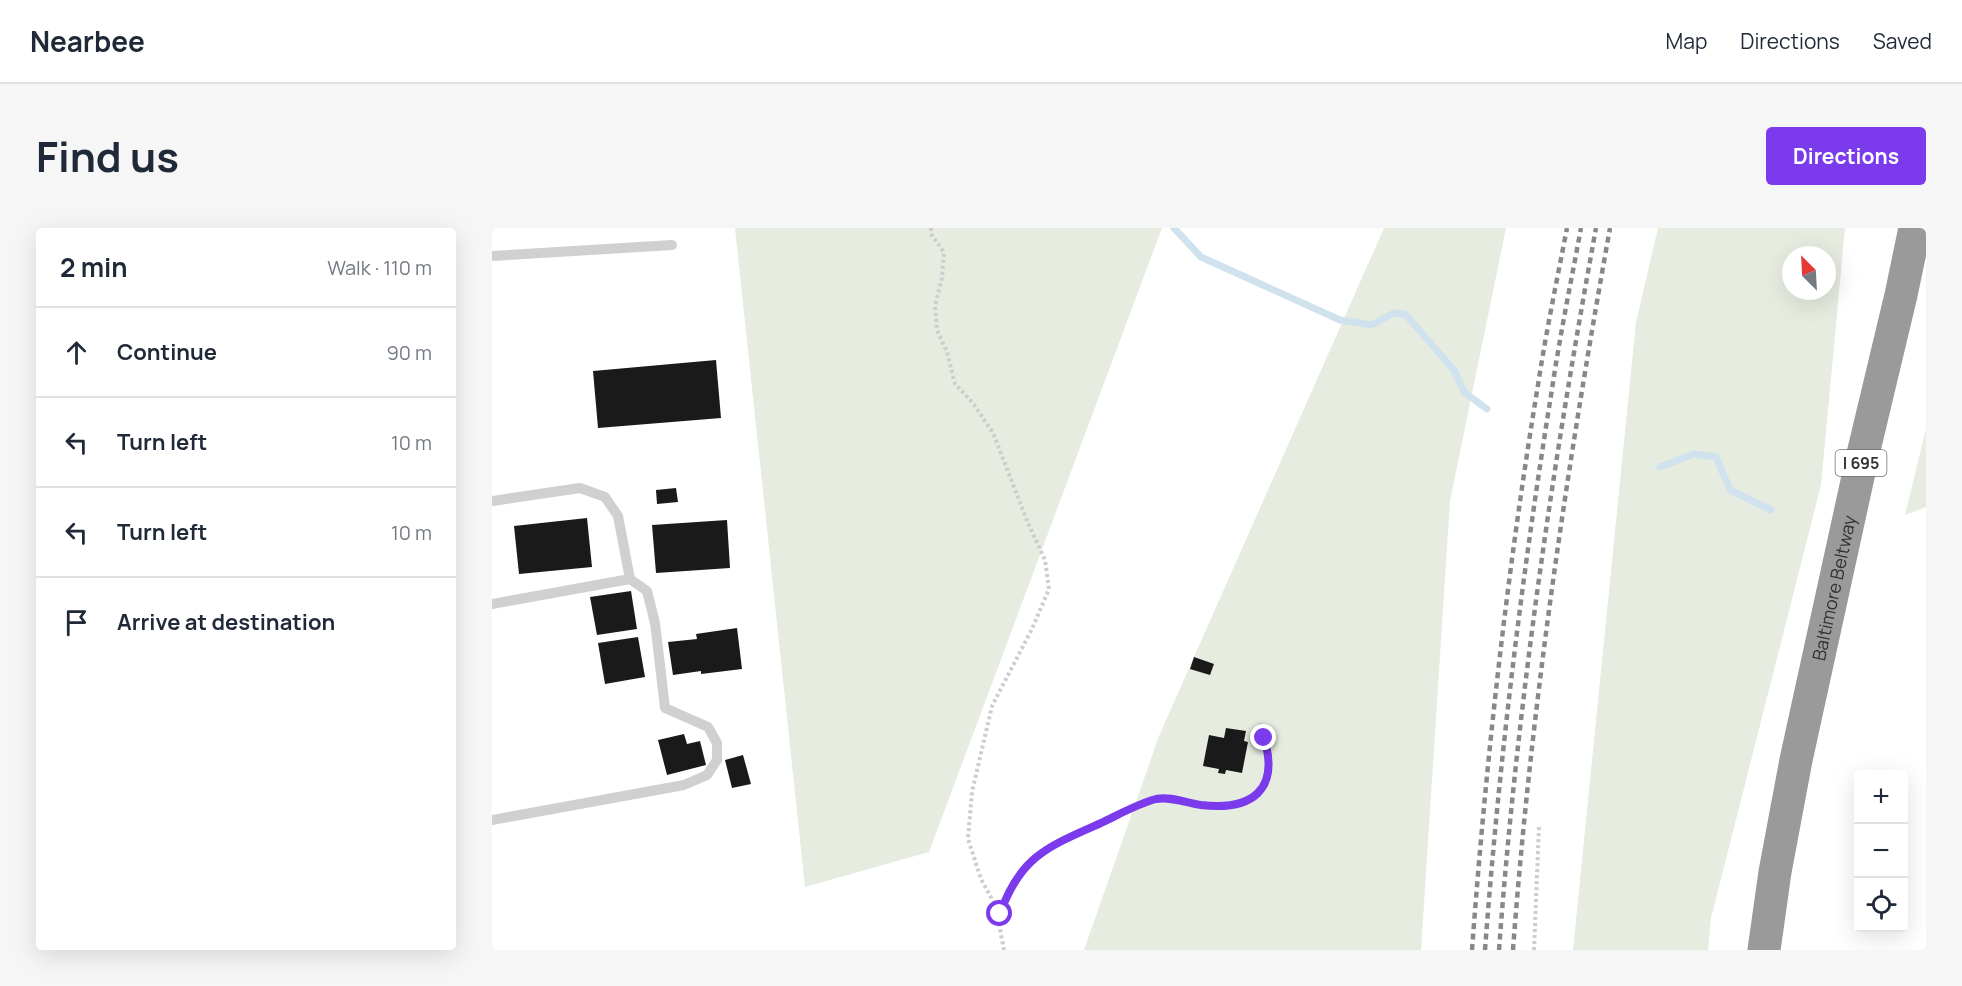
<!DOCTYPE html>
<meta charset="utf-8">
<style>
:root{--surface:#fff;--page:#f6f6f7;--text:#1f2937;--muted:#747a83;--line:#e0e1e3;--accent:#7c3aed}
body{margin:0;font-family:Manrope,sans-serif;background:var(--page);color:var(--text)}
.controls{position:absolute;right:18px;bottom:18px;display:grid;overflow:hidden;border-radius:6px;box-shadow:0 6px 24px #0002}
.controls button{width:54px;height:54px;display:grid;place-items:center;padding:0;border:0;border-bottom:2px solid var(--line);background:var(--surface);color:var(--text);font:30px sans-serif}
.compass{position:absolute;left:1290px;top:18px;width:54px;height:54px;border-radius:50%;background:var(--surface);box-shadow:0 6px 24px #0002;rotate:336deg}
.stop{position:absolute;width:18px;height:18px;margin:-14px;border:4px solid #7c3aed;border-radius:50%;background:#fff}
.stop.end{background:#7c3aed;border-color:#fff;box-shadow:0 2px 6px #0008}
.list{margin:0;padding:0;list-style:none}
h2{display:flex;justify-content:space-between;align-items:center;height:78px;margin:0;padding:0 24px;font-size:26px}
h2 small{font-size:20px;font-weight:400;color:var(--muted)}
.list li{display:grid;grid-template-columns:39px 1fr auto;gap:18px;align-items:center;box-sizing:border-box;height:90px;padding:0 24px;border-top:2px solid var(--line)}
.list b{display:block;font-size:22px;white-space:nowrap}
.list em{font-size:20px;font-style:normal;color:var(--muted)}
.icon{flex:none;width:33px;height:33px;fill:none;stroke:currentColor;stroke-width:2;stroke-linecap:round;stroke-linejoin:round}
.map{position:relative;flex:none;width:1434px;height:722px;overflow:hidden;border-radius:6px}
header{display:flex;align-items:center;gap:36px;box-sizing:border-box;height:84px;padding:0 30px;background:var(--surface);border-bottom:2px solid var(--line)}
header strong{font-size:28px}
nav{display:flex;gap:33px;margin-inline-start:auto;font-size:21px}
.intro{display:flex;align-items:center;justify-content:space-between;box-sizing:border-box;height:144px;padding:0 36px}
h1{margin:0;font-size:42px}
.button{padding:15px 27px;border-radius:6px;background:var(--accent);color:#fff;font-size:21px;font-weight:700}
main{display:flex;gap:36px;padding:0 36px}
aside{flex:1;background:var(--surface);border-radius:6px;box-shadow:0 6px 24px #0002}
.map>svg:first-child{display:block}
.green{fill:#e6ecdf;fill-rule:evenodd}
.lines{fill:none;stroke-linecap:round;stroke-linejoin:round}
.stream{stroke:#cfe2ee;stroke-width:7}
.building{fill:#1a1a1a}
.path{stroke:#cdcdcd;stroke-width:4;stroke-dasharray:3 3;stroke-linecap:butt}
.lane{stroke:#d0d0d0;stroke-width:10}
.highway{stroke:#9a9a9a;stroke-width:33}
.rail{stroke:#888;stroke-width:4.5;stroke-dasharray:6 4.5;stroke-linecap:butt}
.route{stroke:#7c3aed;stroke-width:8}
.labels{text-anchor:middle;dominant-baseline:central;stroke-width:6;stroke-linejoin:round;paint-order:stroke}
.shield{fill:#fff;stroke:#707070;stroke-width:1.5}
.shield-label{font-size:16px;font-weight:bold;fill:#333}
.street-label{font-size:18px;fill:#333;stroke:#fff}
</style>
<header>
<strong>Nearbee</strong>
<nav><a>Map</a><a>Directions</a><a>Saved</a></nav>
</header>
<div class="intro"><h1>Find us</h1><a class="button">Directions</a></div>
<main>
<aside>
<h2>2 min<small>Walk · 110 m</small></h2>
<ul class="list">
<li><svg class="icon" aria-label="ahead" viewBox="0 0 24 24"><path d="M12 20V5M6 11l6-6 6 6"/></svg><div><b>Continue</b></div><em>90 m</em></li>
<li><svg class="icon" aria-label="left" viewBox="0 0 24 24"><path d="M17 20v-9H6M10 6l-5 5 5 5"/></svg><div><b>Turn left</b></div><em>10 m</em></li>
<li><svg class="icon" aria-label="left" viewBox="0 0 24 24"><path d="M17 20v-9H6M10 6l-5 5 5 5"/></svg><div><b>Turn left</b></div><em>10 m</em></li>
<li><svg class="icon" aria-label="arrive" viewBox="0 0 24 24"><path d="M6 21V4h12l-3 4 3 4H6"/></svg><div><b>Arrive at destination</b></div></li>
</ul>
</aside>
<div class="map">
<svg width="1434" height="722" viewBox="0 0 1434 722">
<rect width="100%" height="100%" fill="#fff"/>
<g class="green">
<path d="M243 0H670L437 624 313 659Z"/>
<path d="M892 0H1014L958 273 929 722H592L667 508Z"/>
<path d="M1166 0H1353L1329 257 1219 690 1216 722H1081L1144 94ZM1299 27H1335V63H1299Z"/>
<path d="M1434 201V279L1413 287Z"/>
</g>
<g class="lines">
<g class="stream">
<path d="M682 0 709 29 848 92 880 97 902 85 913 86 962 142 972 164 995 181"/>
<path d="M1168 239 1202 226 1224 229 1238 262 1279 282"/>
</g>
</g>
<g class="building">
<path d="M224 132 229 190 106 200 101 143Z"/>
<path d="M184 260 186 274 165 276 164 262Z"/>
<path d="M95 290 100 339 27 346 22 298Z"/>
<path d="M235 292 238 340 164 345 160 297Z"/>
<path d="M139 363 145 401 105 407 98 369Z"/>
<path d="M245 400 250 441 209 446V443L181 447 176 414 205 411 204 406Z"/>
<path d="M146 409 153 449 113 456 106 415Z"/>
<path d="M702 429 722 436 718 447 698 441Z"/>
<path d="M734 500 754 503 752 513 756 514 750 545 734 542 733 546 726 545 727 541 711 538 717 507 732 510Z"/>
<path d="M192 506 195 516 208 513 214 537 175 547 166 512Z"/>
<path d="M251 527 259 556 240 560 233 532Z"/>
</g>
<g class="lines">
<g class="path">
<path d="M439 0V6L452 24 450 50 443 78 445 102 455 124 463 156 481 175 501 205 536 295 553 332 557 361 540 401 500 478 480 564 476 611 489 651 508 686"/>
<path d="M512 722C510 711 506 697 508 686 509 676 516 665 521 657 542 622 572 611 608 595 626 587 644 577 663 572 677 568 694 574 708 576 743 581 782 572 777 529 776 517 771 505 768 494"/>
<path d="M1042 722 1047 598"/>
</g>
<g class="lane">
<path d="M0 28 180 17"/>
<path d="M0 273 88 260 113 269 126 288 138 351"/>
<path d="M0 376 138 351 155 363 163 395 173 480 216 499 225 515V532L215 547 192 557 0 592"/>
</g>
<path class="highway" id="s1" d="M1272 722 1283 644 1304 532 1371 226 1409 67 1423 0"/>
<g class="rail">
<path d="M980 722C994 533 1015 344 1046 157 1054 104 1065 52 1075 0"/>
<path d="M993 722C1007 534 1030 347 1060 161 1068 107 1079 54 1089 0"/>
<path d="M1007 722C1025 479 1060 240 1104 0"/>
<path d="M1021 722C1039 479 1075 239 1118 0"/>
</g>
</g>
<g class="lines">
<path class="route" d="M508 686C528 628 557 618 609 595 626 587 645 576 664 571 678 568 695 575 709 577 760 583 788 562 772 510"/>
</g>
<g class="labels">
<rect class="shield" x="1343.5" y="222" width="51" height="26" rx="4.5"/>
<g class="shield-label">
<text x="1369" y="235">I 695</text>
</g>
<g class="street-label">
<text stroke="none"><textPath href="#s1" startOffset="369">Baltimore Beltway</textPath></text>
</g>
</g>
</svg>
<div class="controls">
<button>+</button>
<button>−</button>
<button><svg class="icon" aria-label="locate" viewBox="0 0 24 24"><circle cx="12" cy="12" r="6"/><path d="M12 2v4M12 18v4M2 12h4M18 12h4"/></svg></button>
</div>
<svg class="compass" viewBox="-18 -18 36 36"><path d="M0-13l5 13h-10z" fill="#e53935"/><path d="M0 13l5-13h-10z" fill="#747a83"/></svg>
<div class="stop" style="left:508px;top:686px"></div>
<div class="stop end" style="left:772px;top:510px"></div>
</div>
</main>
